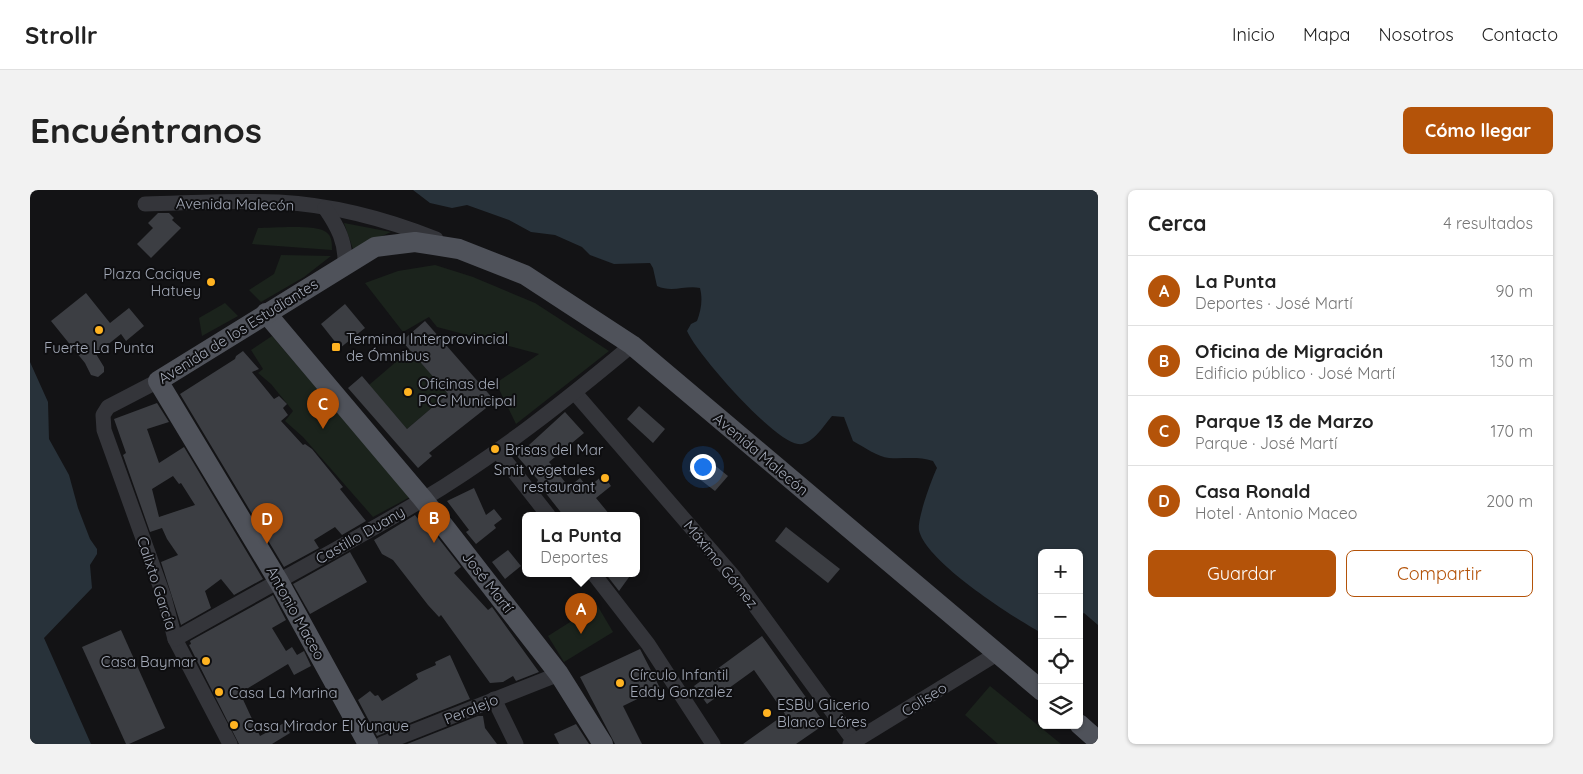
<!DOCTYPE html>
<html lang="es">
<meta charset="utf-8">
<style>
:root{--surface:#fff;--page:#f2f2f2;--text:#222;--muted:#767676;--line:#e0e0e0;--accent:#b45309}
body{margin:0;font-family:Quicksand,sans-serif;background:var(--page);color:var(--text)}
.controls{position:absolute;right:15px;bottom:15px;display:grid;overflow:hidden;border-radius:8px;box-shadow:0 1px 4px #0004}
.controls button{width:45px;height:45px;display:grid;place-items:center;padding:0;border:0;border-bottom:1px solid var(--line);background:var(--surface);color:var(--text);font:25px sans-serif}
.you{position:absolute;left:672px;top:276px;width:18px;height:18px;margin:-12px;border:4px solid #fff;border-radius:50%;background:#1a73e8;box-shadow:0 0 0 8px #1a73e833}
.badge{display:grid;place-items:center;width:32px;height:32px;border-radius:50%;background:var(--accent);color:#fff;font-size:16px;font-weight:700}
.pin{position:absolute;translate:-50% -41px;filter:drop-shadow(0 1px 2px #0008)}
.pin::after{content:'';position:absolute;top:26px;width:18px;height:15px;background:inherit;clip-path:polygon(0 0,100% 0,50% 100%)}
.popup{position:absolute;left:492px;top:322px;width:118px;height:65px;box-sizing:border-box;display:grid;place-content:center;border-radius:8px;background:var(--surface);filter:drop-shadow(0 1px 4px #0005);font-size:16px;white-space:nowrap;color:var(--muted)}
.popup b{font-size:19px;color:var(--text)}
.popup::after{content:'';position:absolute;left:50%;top:100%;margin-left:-10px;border:10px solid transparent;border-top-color:var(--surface)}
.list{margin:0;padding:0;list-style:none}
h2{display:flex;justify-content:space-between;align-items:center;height:65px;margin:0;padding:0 20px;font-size:21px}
h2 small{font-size:16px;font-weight:400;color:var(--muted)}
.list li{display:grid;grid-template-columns:32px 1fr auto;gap:15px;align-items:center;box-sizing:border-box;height:70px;padding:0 20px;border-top:1px solid var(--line)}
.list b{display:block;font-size:19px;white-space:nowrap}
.list p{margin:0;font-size:16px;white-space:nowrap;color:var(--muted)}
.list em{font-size:16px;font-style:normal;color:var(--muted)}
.actions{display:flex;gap:10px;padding:15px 20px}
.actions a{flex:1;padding:11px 0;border:1px solid var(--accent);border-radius:8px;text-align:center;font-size:18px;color:var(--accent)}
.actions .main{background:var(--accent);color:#fff}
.icon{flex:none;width:28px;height:28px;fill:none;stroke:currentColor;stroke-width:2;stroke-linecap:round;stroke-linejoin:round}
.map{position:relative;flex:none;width:1068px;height:554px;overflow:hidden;border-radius:8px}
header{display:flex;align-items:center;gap:30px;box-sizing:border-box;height:70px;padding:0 25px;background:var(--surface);border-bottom:1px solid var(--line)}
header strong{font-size:24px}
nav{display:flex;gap:28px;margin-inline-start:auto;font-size:18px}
.intro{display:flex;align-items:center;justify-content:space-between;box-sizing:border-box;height:120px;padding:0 30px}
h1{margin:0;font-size:35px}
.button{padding:12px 22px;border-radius:8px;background:var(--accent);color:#fff;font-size:18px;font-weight:700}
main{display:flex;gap:30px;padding:0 30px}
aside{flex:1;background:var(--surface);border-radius:8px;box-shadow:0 1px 4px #0004}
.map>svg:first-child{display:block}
.green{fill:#1b231c}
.water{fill:#28323a}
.building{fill:#3c3e43;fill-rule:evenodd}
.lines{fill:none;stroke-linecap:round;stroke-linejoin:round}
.minor{stroke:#34353a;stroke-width:15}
.major{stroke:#4f525a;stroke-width:20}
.poi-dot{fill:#ffb321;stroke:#0e0e10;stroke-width:2}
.labels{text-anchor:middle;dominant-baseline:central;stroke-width:4;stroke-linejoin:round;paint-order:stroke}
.street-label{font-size:15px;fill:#a3a9b7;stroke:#0e0e10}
.poi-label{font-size:15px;fill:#a3a9b7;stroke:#0e0e10;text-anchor:start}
</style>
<header>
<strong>Strollr</strong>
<nav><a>Inicio</a><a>Mapa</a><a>Nosotros</a><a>Contacto</a></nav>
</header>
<div class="intro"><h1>Encuéntranos</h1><a class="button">Cómo llegar</a></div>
<main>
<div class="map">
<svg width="1068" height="554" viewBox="0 0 1068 554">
<rect width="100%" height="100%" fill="#131315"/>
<g class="green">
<path d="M314 33 361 42 323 59Z"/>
<path d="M228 38C241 38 287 34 296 42 302 46 302 53 302 60L222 54Z"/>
<path d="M251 65 301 66 274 87 231 112 219 100 244 84Z"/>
<path d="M405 75 443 87 505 113 579 161 486 234 466 193 509 164 407 137 399 127 373 142 335 93 368 81Z"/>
<path d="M195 113 208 126 172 146 169 128Z"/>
<path d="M242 146 380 307 343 327 273 247 255 231 263 221 241 194 228 183 233 179 221 160Z"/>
<path d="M380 160 418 204 377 239 339 195Z"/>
<path d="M567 415 583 442 534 472 518 446Z"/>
<path d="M960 496 1031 554H968L935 525Z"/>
</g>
<g class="water">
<path d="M383 0H1068V435L1054 423 1049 426V363H1012V441L1010 442C981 426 895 371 889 340 887 329 902 288 907 278L903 271C888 266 875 269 859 268 848 267 834 257 823 251L814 227 802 226C794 235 782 256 768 254 743 251 667 164 657 141L661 134 667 131C671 120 673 110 670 98 655 95 642 103 627 96L623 78 620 73 584 74 560 65 552 57 525 45 501 42 479 30 437 15 422 18 400 13Z"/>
<path d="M0 172 18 212 19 249 39 285 48 318 60 349 67 359V364L60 375 62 398 14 448 61 554H0Z"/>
</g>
<g class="building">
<path d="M128 23H139L144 28 142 30 151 38 121 68 107 54 123 38 118 33Z"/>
<path d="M56 103 80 133 99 118 114 136 96 151 91 144 66 164 74 177V182L68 187 61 185 55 173 21 131Z"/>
<path d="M315 114 335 138 310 158 291 134Z"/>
<path d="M395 131 465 211 399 263 402 266 388 278 318 198 332 186 377 239 418 204 372 151Z"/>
<path d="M213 161 229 179 222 182 244 209 249 206 257 214 253 218 258 225 251 231 273 255 275 254 282 259 313 297 310 299 336 331 312 345 305 337 284 350 289 358 254 377 150 204 205 169 206 166Z"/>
<path d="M127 213 139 232 117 239 129 273 154 257 233 389 204 405 191 389 175 401 181 418 151 435 131 372 148 365 137 349 132 338 120 342 93 265 96 263 84 229ZM143 286 149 294 151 293 165 315 129 327 122 299Z"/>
<path d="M609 216 635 239 623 253 597 229Z"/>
<path d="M535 222 554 243 519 272 539 297 550 288 558 298 573 285 581 296 566 308 580 325H533L507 292 508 290 487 266Z"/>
<path d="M672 265 698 286 685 301 659 281Z"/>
<path d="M444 298 456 325 464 319 472 329 464 335 466 338 446 354 436 342 439 340 417 311Z"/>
<path d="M385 325 399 343 402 340 431 377 424 383 458 420 462 417 509 482 486 491 483 486 473 492 460 493 411 425 409 427 398 415 363 370 352 364 344 350Z"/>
<path d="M756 337 810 379 798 393 745 351Z"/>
<path d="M478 360 491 376 475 389 462 372Z"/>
<path d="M320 362 337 392 280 424 263 394Z"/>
<path d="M575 383H602L589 401Z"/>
<path d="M243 405 256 430 242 438 256 461 262 457 267 465 274 461 281 476 264 485 258 474 210 503 230 546 254 533 260 543 242 554H209L159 455 161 454 160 451Z"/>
<path d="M91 440 135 538 99 554H96L52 457Z"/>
<path d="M732 446 795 534 766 554H713L755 524 724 480 677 514 664 496Z"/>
<path d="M610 459 630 498 593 516 612 554H585L550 487Z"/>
<path d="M420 465 440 509 347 546 328 510 340 501 345 506 348 505 352 511 388 489 386 484 406 475 405 472Z"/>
<path d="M448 526H453L455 538 467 554H377Z"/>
<path d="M546 534 559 554H529L524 544Z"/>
</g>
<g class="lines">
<g class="minor">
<path d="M115 14C159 13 205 10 249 12 303 15 356 29 406 49"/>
<path d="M295 18C308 37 316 52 315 76"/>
<path d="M128 191 78 217 73 225 74 240 134 407 145 449 200 554"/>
<path d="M545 203 704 387 826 554"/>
<path d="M467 260 518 325"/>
<path d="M563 383 618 454 683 554"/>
<path d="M145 449C227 402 311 358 392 310 467 265 535 211 602 155"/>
<path d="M464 509 486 554"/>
<path d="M352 554 529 484"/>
<path d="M820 554 968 463"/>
</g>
<g class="major">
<path d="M236 123 393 309 529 484 573 554"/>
<path d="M1049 534 1068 551"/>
<path d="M338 554 249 392 128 191 345 57 385 52 429 59 495 85 602 155 1012 501"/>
</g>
</g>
<g class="poi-dot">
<circle cx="181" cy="92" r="5"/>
<circle cx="69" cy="140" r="5"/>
<rect x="301" y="152" width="10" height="10" rx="2.5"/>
<circle cx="378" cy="202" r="5"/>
<circle cx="465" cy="259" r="5"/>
<circle cx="575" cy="288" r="5"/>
<circle cx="176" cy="471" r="5"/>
<circle cx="590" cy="493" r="5"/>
<circle cx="189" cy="502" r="5"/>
<circle cx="737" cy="523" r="5"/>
<circle cx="204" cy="535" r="5"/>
</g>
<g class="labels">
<g class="street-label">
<text transform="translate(205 14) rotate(1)">Avenida Malecón</text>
<text transform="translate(208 141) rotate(-32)">Avenida de los Estudiantes</text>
<text transform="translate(731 264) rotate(40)">Avenida Malecón</text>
<text transform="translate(330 345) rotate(-30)">Castillo Duany</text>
<text transform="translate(691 374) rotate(51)">Máximo Gómez</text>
<text transform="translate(458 392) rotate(52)">José Martí</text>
<text transform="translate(127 393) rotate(72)">Calixto García</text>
<text transform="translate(266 423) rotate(61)">Antonio Maceo</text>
<text transform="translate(894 509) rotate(-32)">Coliseo</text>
<text transform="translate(441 519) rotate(-22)">Peralejo</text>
</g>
<g class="poi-label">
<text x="171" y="83" text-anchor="end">Plaza Cacique<tspan x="171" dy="17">Hatuey</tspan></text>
<text x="316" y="148">Terminal Interprovincial<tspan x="316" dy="17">de Ómnibus</tspan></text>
<text x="69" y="157" text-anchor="middle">Fuerte La Punta</text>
<text x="388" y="193">Oficinas del<tspan x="388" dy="17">PCC Municipal</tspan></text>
<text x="475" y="259">Brisas del Mar</text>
<text x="565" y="279" text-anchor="end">Smit vegetales<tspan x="565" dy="17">restaurant</tspan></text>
<text x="166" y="471" text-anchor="end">Casa Baymar</text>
<text x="600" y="484">Círculo Infantil<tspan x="600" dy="17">Eddy Gonzalez</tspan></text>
<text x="199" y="502">Casa La Marina</text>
<text x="747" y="514">ESBU Glicerio<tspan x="747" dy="17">Blanco Lóres</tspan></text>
<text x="214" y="535">Casa Mirador El Yunque</text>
</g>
</g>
</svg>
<div class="controls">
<button>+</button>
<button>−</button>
<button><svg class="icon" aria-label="locate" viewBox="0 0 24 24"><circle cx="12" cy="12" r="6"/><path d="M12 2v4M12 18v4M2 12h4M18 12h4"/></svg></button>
<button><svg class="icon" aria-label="layers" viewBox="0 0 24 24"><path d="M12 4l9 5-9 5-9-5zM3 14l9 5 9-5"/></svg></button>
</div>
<div class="you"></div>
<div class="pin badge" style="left:551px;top:444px">A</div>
<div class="popup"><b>La Punta</b>Deportes</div>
<div class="pin badge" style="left:404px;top:353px">B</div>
<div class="pin badge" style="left:293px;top:239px">C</div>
<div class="pin badge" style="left:237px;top:354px">D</div>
</div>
<aside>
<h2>Cerca<small>4 resultados</small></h2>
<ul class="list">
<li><span class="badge">A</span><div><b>La Punta</b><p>Deportes · José Martí</p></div><em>90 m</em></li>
<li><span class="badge">B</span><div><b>Oficina de Migración</b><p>Edificio público · José Martí</p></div><em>130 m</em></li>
<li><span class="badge">C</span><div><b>Parque 13 de Marzo</b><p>Parque · José Martí</p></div><em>170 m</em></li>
<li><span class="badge">D</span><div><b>Casa Ronald</b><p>Hotel · Antonio Maceo</p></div><em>200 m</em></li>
</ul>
<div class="actions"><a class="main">Guardar</a><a>Compartir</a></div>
</aside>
</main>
